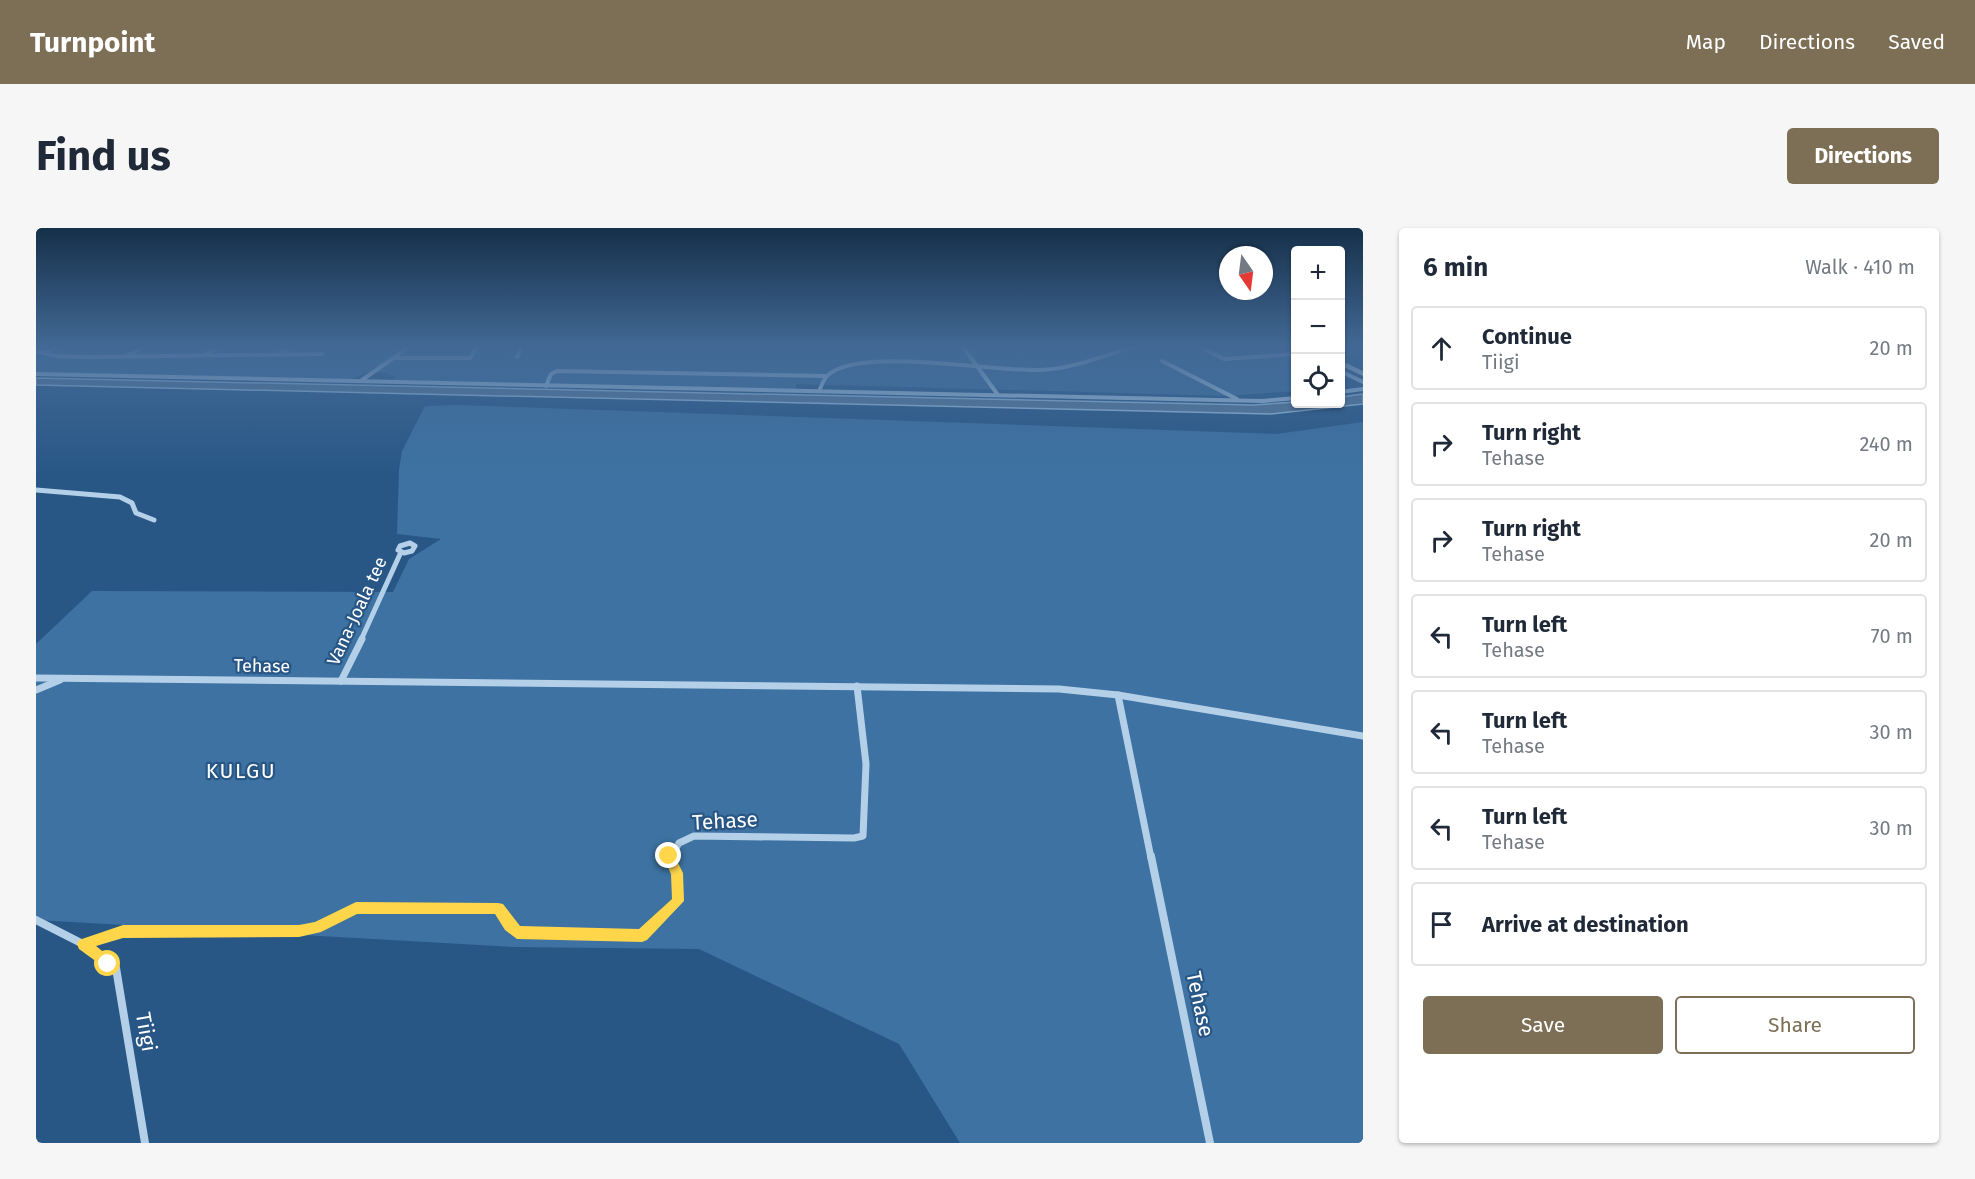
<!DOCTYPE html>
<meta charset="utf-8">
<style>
:root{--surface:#fff;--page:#f6f6f7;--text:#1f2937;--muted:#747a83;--line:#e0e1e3;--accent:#7d6f55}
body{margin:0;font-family:"Fira Sans",sans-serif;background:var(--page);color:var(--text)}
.controls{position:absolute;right:18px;top:18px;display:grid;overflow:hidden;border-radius:6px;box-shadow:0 2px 4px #0004}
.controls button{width:54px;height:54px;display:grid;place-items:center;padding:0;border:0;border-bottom:2px solid var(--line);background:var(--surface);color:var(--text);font:30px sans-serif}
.compass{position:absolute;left:1183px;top:18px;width:54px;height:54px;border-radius:50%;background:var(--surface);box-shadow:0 2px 4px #0004;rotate:166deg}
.stop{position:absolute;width:18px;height:18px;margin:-14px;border:4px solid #ffd54a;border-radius:50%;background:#fff}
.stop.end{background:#ffd54a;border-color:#fff;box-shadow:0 2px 6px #0008}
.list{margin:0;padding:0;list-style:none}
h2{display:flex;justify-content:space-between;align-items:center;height:78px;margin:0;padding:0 24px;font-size:26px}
h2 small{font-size:20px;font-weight:400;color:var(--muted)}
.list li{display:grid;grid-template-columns:39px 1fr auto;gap:18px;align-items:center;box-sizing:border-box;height:84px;margin:0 12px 12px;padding:0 12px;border:2px solid var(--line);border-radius:6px}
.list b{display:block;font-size:22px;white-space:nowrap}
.list p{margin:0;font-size:20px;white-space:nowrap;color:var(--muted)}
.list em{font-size:20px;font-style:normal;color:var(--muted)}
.actions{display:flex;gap:12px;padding:18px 24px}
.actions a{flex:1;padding:14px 0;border:2px solid var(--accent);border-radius:6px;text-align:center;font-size:21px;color:var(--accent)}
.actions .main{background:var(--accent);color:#fff}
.icon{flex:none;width:33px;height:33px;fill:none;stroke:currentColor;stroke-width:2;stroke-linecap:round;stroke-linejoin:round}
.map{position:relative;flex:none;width:1327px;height:915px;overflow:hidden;border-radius:6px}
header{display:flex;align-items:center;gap:36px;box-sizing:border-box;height:84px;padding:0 30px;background:var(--accent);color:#fff}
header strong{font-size:28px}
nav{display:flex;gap:33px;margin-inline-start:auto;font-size:21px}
.intro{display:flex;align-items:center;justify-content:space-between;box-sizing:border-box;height:144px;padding:0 36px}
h1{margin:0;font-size:42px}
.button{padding:15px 27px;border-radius:6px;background:var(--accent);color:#fff;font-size:21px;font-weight:700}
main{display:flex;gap:36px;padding:0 36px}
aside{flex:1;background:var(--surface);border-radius:6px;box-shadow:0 2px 4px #0004}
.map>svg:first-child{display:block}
.green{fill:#3d72a2}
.water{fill:#5c7b9b;stroke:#a8cae8;stroke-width:1.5}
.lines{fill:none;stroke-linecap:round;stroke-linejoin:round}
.street-far3{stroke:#b4cfe8;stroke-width:4}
.street-far2{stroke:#b4cfe8;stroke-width:5}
.street-far1{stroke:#b4cfe8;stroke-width:7}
.street{stroke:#b4cfe8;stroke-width:8}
.secondary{fill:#ddeaf7;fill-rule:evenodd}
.route{fill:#ffd54a}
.labels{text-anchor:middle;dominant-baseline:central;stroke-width:4.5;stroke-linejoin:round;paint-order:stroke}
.street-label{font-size:18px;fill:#fff;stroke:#285786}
.quarter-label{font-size:21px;letter-spacing:1.5px;fill:#fff;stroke:#285786}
.near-street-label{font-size:21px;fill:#fff;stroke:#285786}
</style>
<header>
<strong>Turnpoint</strong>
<nav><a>Map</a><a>Directions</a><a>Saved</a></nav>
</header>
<div class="intro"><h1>Find us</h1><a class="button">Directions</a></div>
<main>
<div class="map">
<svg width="1327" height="915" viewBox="0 0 1327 915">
<rect width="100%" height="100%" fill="#285786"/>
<g class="green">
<path d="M0 119H1259V163L1192 168 760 156V162L356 152 360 148 352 147 353 145 332 144 316 151H296L0 145Z"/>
<path d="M422 177 1240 206 1327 194V915H924L863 816 663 721 477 719 0 692V416L56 363 357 364 373 331 405 311 361 306 363 242 366 223 389 178Z"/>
</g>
<path class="water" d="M0 150 1217 177 1259 174 1304 176 1305 169 1327 166V176L1235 186 0 157Z"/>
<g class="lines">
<g class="street-far3">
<path d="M927 119 962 167"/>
<path d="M1164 119 1188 131 1260 126"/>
<path d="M0 123 21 128 52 129 287 126"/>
<path d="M9 124 23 119"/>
<path d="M92 127 108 119"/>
<path d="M168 127 183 119"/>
<path d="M242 127 254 119"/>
<path d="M481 129 486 119"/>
<path d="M357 130H434L441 119"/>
<path d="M1126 133 1201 171"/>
<path d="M1304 143 1327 154"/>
<path d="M0 146 1226 173 1260 170"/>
<path d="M326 152 373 119"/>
<path d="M510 158 515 146 521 143 789 148"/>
<path d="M783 163C785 159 788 150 792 147 824 118 959 144 1004 142 1036 141 1067 128 1097 119"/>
<path d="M1304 164 1327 161"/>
</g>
<g class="street-far2">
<path d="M0 262 84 269 96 275 100 285 118 292"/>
<path d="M374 315 379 318 376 323 368 325 362 322 364 318Z"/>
<path d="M325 412 365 324"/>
</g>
<g class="street-far1">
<path d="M0 450 1023 461 1082 467 1327 508"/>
<path d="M305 453 326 411"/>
<path d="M0 462 24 452"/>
<path d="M1082 467 1115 630"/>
<path d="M634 630 643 615 658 608 818 610 827 608 830 536 821 458"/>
</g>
<g class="street">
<path d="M1115 628 1174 915"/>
<path d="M0 692 47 716 87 703H263L281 700 320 680H462L473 697 481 704 606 708 642 673 641 645 633 628"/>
<path d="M47 716 53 723 80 740 109 915"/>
</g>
<path class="secondary" d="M1304 132 1327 143V148L1304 137Z"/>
</g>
<linearGradient id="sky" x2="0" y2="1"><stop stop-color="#16304a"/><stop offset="0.48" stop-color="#426995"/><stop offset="1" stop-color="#426995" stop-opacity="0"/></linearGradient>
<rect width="1327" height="247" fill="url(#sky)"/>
<path class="route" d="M633 623 637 625 647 645 648 673 611 712 606 714 481 711 469 702 459 686H321L285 704 263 709 87 710 60 718 76 731 78 736 76 740 72 742 43 721 41 716 43 712 87 697H263L279 694 320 674 462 675 467 676 484 698 603 701 636 671 635 646 627 628Z"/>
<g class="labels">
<g class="street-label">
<text transform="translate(321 383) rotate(-65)">Vana-Joala tee</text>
<text transform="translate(226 438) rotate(1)">Tehase</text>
</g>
<g class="quarter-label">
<text x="205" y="543">KULGU</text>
</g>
<g class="near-street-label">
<text transform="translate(689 593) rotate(-3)">Tehase</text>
<text transform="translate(1164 776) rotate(78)">Tehase</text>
<text transform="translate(110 804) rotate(80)">Tiigi</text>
</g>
</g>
</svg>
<div class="controls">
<button>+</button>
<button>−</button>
<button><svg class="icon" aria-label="locate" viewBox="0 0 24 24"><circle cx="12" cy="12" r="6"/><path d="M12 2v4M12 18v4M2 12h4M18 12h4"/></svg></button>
</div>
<svg class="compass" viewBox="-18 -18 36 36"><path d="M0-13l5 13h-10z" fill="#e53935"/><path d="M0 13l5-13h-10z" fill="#747a83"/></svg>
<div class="stop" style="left:72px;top:736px"></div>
<div class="stop end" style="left:633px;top:628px"></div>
</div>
<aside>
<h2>6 min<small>Walk · 410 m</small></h2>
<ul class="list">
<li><svg class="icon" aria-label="ahead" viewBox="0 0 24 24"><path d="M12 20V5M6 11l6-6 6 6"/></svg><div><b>Continue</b><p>Tiigi</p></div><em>20 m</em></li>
<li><svg class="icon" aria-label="right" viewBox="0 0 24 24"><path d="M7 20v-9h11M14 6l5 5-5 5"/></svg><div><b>Turn right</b><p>Tehase</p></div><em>240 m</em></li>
<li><svg class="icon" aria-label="right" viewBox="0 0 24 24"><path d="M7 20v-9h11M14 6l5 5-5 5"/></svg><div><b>Turn right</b><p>Tehase</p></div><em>20 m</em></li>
<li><svg class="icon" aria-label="left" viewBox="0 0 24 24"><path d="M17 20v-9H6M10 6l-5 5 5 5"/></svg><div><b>Turn left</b><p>Tehase</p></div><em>70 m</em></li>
<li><svg class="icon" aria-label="left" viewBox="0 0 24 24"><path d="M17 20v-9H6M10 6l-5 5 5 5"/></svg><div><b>Turn left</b><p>Tehase</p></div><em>30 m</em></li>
<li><svg class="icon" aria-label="left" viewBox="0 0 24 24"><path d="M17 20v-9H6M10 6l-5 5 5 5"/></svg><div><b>Turn left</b><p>Tehase</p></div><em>30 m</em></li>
<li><svg class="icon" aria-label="arrive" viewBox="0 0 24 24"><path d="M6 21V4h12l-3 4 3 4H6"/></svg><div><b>Arrive at destination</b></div></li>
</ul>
<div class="actions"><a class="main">Save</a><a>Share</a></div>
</aside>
</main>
